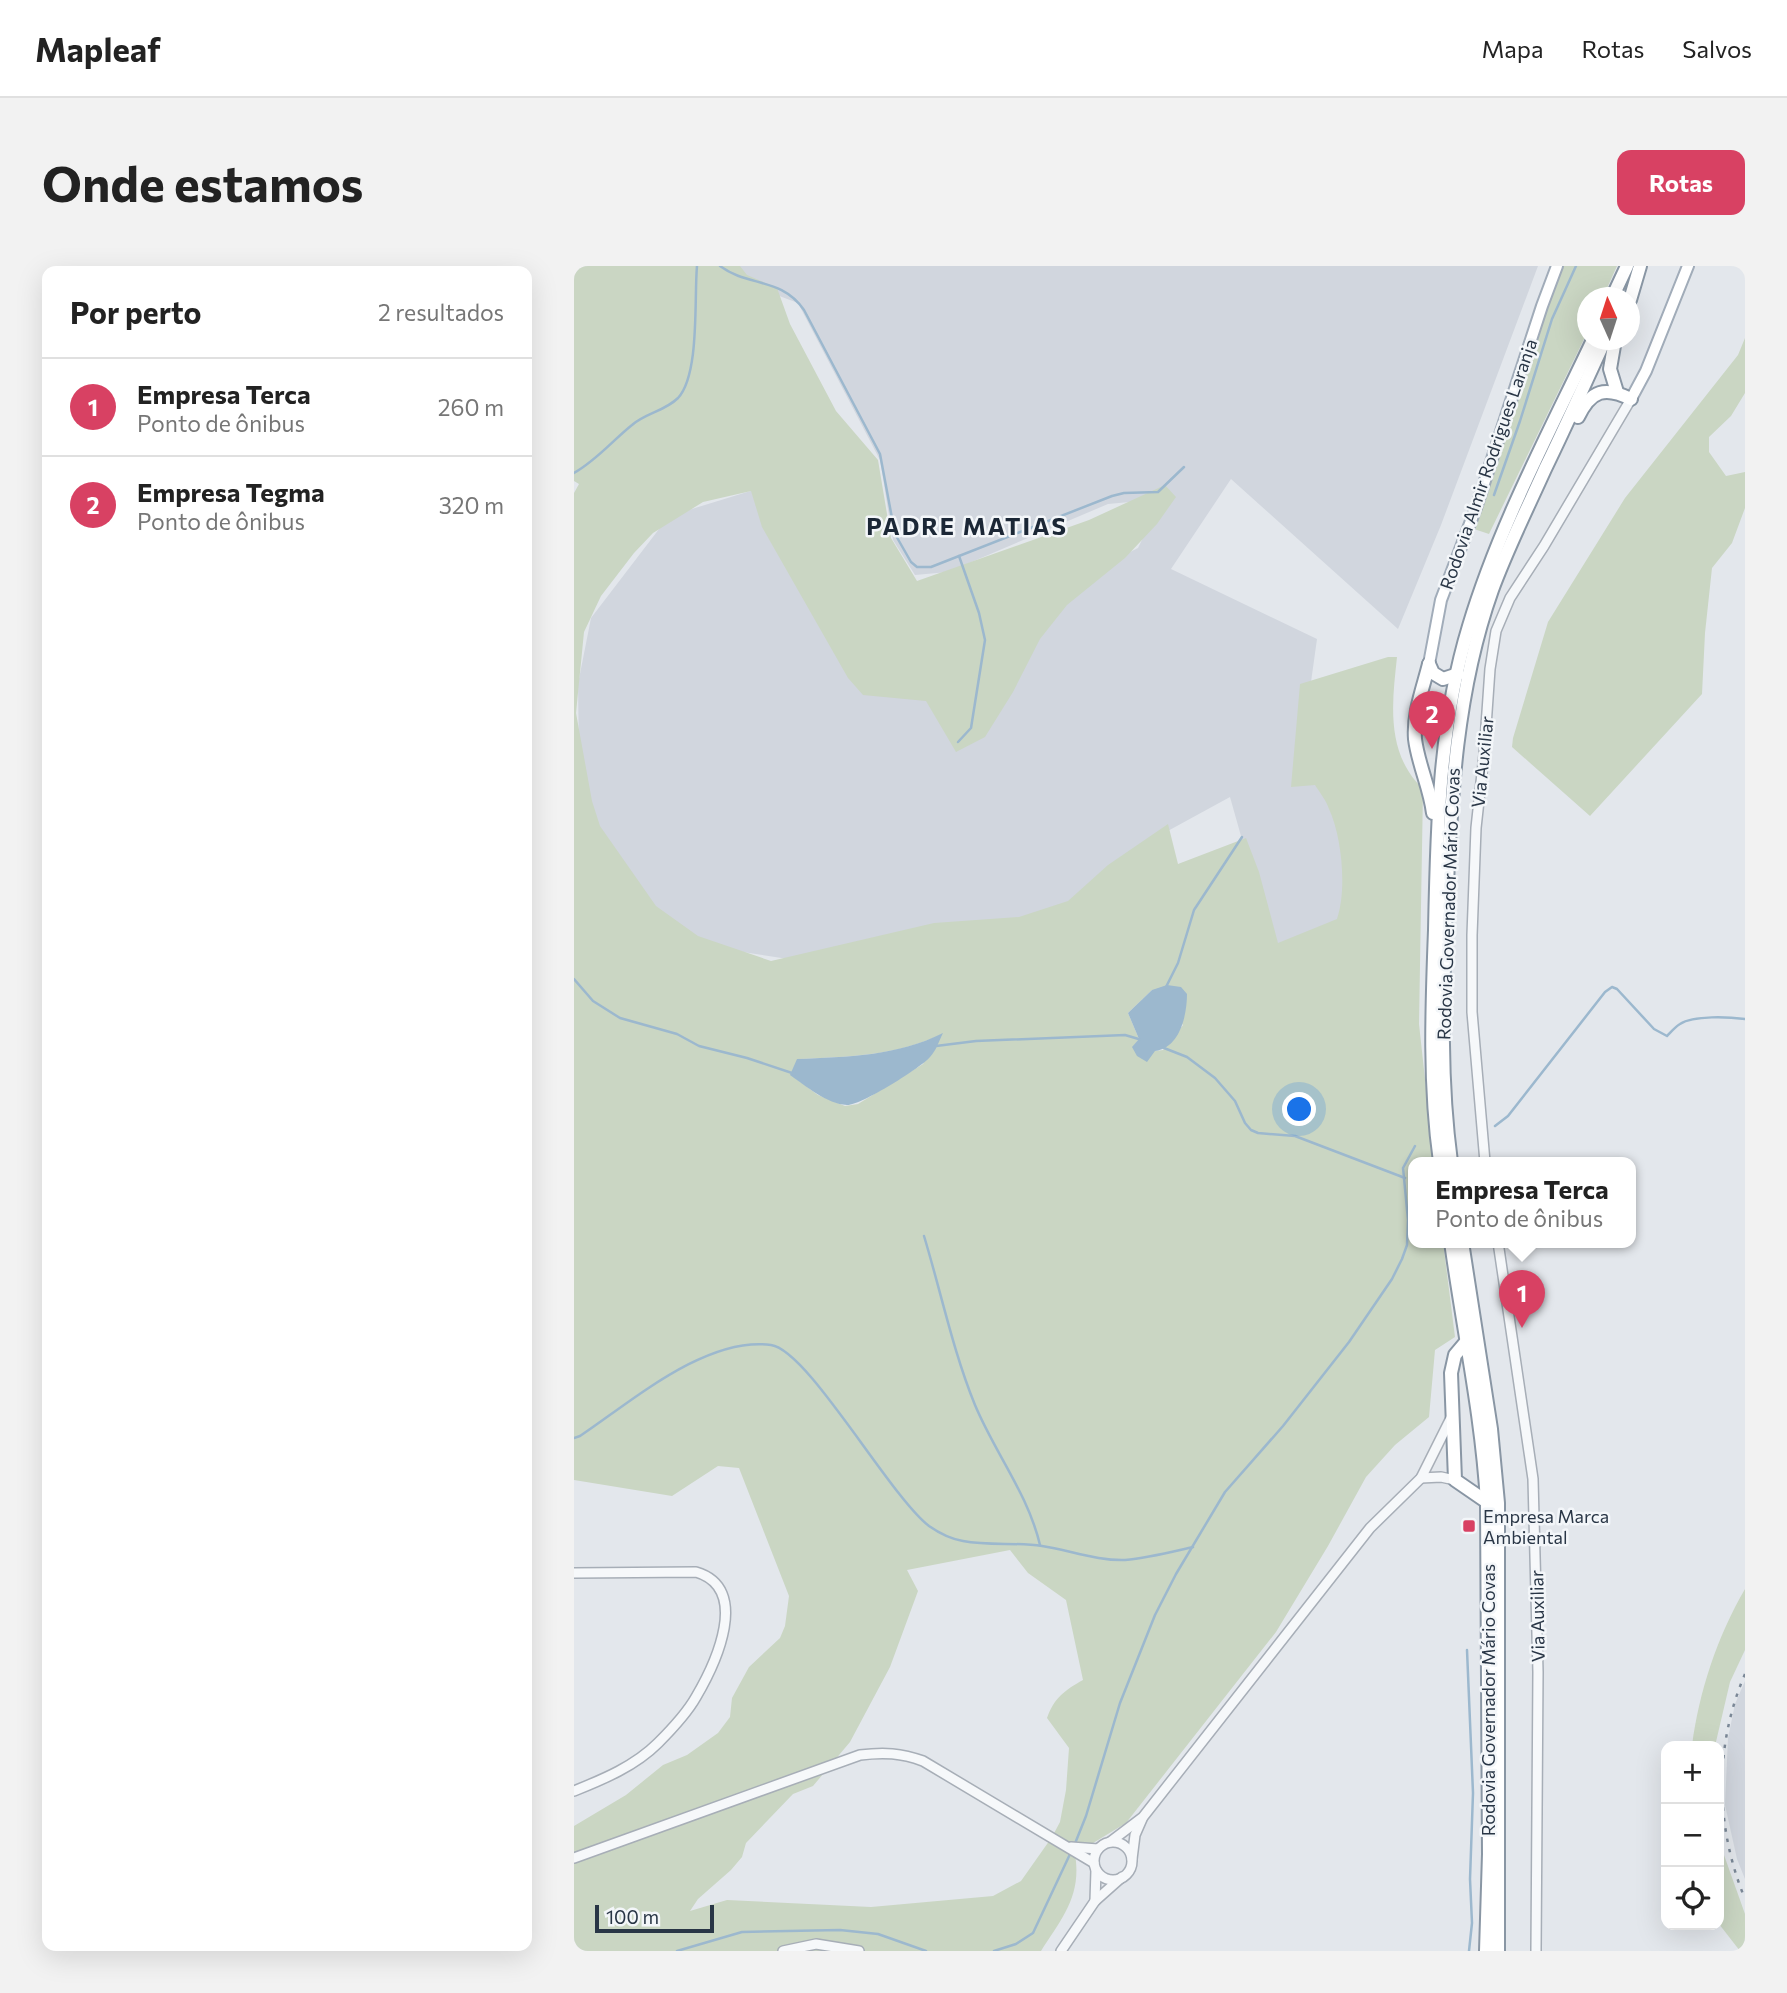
<!DOCTYPE html>
<html lang="pt">
<meta charset="utf-8">
<style>
:root{--surface:#fff;--page:#f2f2f2;--text:#222;--muted:#767676;--line:#e0e0e0;--accent:#d84163}
body{margin:0;font-family:Commissioner,sans-serif;background:var(--page);color:var(--text)}
.controls{position:absolute;right:21px;bottom:21px;display:grid;overflow:hidden;border-radius:14px;box-shadow:0 7px 28px #0002}
.controls button{width:63px;height:63px;display:grid;place-items:center;padding:0;border:0;border-bottom:2px solid var(--line);background:var(--surface);color:var(--text);font:35px sans-serif}
.compass{position:absolute;left:1003px;top:21px;width:63px;height:63px;border-radius:50%;background:var(--surface);box-shadow:0 7px 28px #0002;rotate:357deg}
.scale{position:absolute;left:21px;bottom:18px;width:119px;box-sizing:border-box;padding-left:7px;border:4px solid #293646;border-top:0;font-size:19px;line-height:24px;white-space:nowrap;color:#293646;-webkit-text-stroke:5px #f3f6f9;paint-order:stroke}
.you{position:absolute;left:726px;top:844px;width:24px;height:24px;margin:-18px;border:5px solid #fff;border-radius:50%;background:#1a73e8;box-shadow:0 0 0 10px #1a73e833}
.badge{display:grid;place-items:center;width:46px;height:46px;border-radius:50%;background:var(--accent);color:#fff;font-size:23px;font-weight:700}
.pin{position:absolute;translate:-50% -58px;filter:drop-shadow(0 2px 4px #0008)}
.pin::after{content:'';position:absolute;top:37px;width:24px;height:21px;background:inherit;clip-path:polygon(0 0,100% 0,50% 100%)}
.popup{position:absolute;left:834px;top:891px;width:228px;height:91px;box-sizing:border-box;display:grid;place-content:center;border-radius:14px;background:var(--surface);filter:drop-shadow(0 2px 5px #0005);font-size:23px;white-space:nowrap;color:var(--muted)}
.popup b{font-size:26px;color:var(--text)}
.popup::after{content:'';position:absolute;left:50%;top:100%;margin-left:-14px;border:14px solid transparent;border-top-color:var(--surface)}
.list{margin:0;padding:0;list-style:none}
h2{display:flex;justify-content:space-between;align-items:center;height:91px;margin:0;padding:0 28px;font-size:30px}
h2 small{font-size:23px;font-weight:400;color:var(--muted)}
.list li{display:grid;grid-template-columns:46px 1fr auto;gap:21px;align-items:center;box-sizing:border-box;height:98px;padding:0 28px;border-top:2px solid var(--line)}
.list b{display:block;font-size:26px;white-space:nowrap}
.list p{margin:0;font-size:23px;white-space:nowrap;color:var(--muted)}
.list em{font-size:23px;font-style:normal;color:var(--muted)}
.icon{flex:none;width:38px;height:38px;fill:none;stroke:currentColor;stroke-width:2;stroke-linecap:round;stroke-linejoin:round}
.map{position:relative;flex:none;width:1171px;height:1685px;overflow:hidden;border-radius:14px}
header{display:flex;align-items:center;gap:42px;box-sizing:border-box;height:98px;padding:0 35px;background:var(--surface);border-bottom:2px solid var(--line)}
header strong{font-size:33px}
nav{display:flex;gap:38px;margin-inline-start:auto;font-size:24px}
.intro{display:flex;align-items:center;justify-content:space-between;box-sizing:border-box;height:168px;padding:0 42px}
h1{margin:0;font-size:49px}
.button{padding:18px 32px;border-radius:14px;background:var(--accent);color:#fff;font-size:24px;font-weight:700}
main{display:flex;gap:42px;padding:0 42px}
aside{flex:1;background:var(--surface);border-radius:14px;box-shadow:0 7px 28px #0002}
.map>svg:first-child{display:block}
.built{fill:#d1d6de}
.green{fill:#cad6c3;fill-rule:evenodd}
.water{fill:#9cb8ce}
.lines{fill:none;stroke-linecap:round;stroke-linejoin:round}
.stream{stroke:#9cb8ce;stroke-width:2.5}
.minor-casing{stroke:#a7aeb7;stroke-width:12}
.major-casing{stroke:#a1acb9;stroke-width:14}
.highway-casing{stroke:#8996a4;stroke-width:16}
.minor{stroke:#f6f8fa;stroke-width:9}
.major{stroke:#fff;stroke-width:10}
.highway{stroke:#fff;stroke-width:12}
.rail{stroke:#7b8897;stroke-width:2.5;stroke-dasharray:3.5 7;stroke-linecap:butt}
.poi-dot{fill:#d84163;stroke:#f3f6f9;stroke-width:2.5}
.labels{text-anchor:middle;dominant-baseline:central;stroke-width:5;stroke-linejoin:round;paint-order:stroke}
.street-label{font-size:18px;fill:#293646;stroke:#f3f6f9}
.poi-label{font-size:18px;fill:#293646;stroke:#f3f6f9;text-anchor:start}
.district-label{font-size:24px;font-weight:bold;letter-spacing:2px;fill:#1b2736;stroke:#f3f6f9}
</style>
<header>
<strong>Mapleaf</strong>
<nav><a>Mapa</a><a>Rotas</a><a>Salvos</a></nav>
</header>
<div class="intro"><h1>Onde estamos</h1><a class="button">Rotas</a></div>
<main>
<aside>
<h2>Por perto<small>2 resultados</small></h2>
<ul class="list">
<li><span class="badge">1</span><div><b>Empresa Terca</b><p>Ponto de ônibus</p></div><em>260 m</em></li>
<li><span class="badge">2</span><div><b>Empresa Tegma</b><p>Ponto de ônibus</p></div><em>320 m</em></li>
</ul>
</aside>
<div class="map">
<svg width="1171" height="1685" viewBox="0 0 1171 1685">
<rect width="100%" height="100%" fill="#e3e7ec"/>
<g class="built">
<path d="M163 0H964L867 259 824 363 657 213 597 303 743 373 724 509H751L775 587 776 666 700 687 656 531 548 590 485 648 214 693 130 680 77 642 15 557 5 491 4 418 17 352 95 250 183 223 225 316 493 318 564 282 588 233 534 238 374 306 341 309 319 274 306 194 224 37 173 18Z"/>
<path d="M1171 1415V1613L1163 1593 1151 1539 1154 1472 1161 1438Z"/>
</g>
<g class="green">
<path d="M0 0H166L173 9 203 22 216 58 262 145 304 194 317 272 343 315 515 254 591 219 602 231 583 258 551 292 493 339 466 373 439 426 411 471 382 486 352 435 289 429 274 412 188 261 177 225 129 236 79 267 60 287 27 330 10 366 2 447 18 535 26 560 82 640 124 670 197 695 360 657 445 651 494 635 534 599 594 558 604 598 672 572 685 606 704 677 763 653C773 624 768 571 755 543 752 534 746 527 741 519L717 521 726 418 814 391H823C819 429 813 472 835 506 839 513 845 518 849 524L845 758 860 896H839V976H869L881 1071 861 1084 855 1151 821 1179 792 1211 754 1280 702 1366 552 1557 501 1588C508 1630 488 1652 467 1685H0V1560L52 1529 89 1499 113 1489 144 1467 156 1451 158 1432 175 1401 206 1372 211 1360 215 1330 165 1202 144 1200 98 1230 0 1214V227L5 218 0 215ZM578 724 609 759 589 784 581 785 559 781 565 773 554 747ZM368 768 349 798 284 838 271 840 244 829 217 809 224 793C273 791 322 790 368 768ZM436 1284 454 1307 492 1334 509 1414C491 1424 480 1432 473 1452L495 1482 492 1524 486 1556 478 1571 447 1615 419 1630 297 1641 153 1634 116 1645 124 1633 157 1604 168 1591 172 1577 219 1528 239 1520 276 1476 316 1401 344 1325 333 1304Z"/>
<path d="M989 0H1043L1029 31 1014 32 1013 67 915 268 900 263 906 229Z"/>
<path d="M1171 72V127L1157 150 1135 171V186L1152 210 1171 206V242L1158 277 1138 302 1131 367 1128 428 1016 550 938 481 939 472 974 356 1051 232 1164 89Z"/>
<path d="M1171 1323V1384L1156 1416 1141 1480H1118C1125 1426 1143 1371 1171 1323Z"/>
<path d="M1145 1575 1171 1648V1685H1166L1145 1658Z"/>
</g>
<g class="water">
<path d="M593 719 607 721 613 728C613 749 606 782 581 785L573 796 563 790 558 781 565 773 554 747 578 724Z"/>
<path d="M369 767C365 775 362 785 356 791 348 801 286 840 273 839 253 838 232 820 216 809L223 793C273 791 323 790 369 767Z"/>
</g>
<g class="lines">
<g class="stream">
<path d="M146 0C174 21 207 11 230 44L306 188 321 268 337 296 343 301H357L538 230 550 227 584 226 610 201"/>
<path d="M0 207C23 194 38 175 58 159 72 147 91 145 104 132 126 108 120 32 123 0"/>
<path d="M920 229 946 155 978 53 1002 0"/>
<path d="M384 476 397 462 411 374 405 347 385 290"/>
<path d="M0 713 19 735 46 752 103 768 125 780 173 792 221 808"/>
<path d="M592 721 604 697 620 644 668 571"/>
<path d="M362 780 402 775 551 769 568 774"/>
<path d="M590 782 613 791 641 812 661 835 671 857 677 864 684 867 721 870 831 912"/>
<path d="M921 860 934 850 1031 726 1038 721 1043 723 1080 763 1093 770C1097 766 1101 761 1106 758 1120 749 1155 751 1171 753"/>
<path d="M350 970C367 1026 379 1085 401 1139 421 1187 454 1228 466 1279"/>
<path d="M0 1172 6 1170C57 1136 132 1070 197 1079 234 1084 315 1229 355 1260 365 1267 377 1273 389 1275 415 1280 442 1276 468 1280 495 1284 524 1295 551 1294 574 1292 597 1286 619 1281"/>
<path d="M893 1384 899 1527 896 1613 898 1657 895 1685"/>
<path d="M500 1580 512 1550 546 1437 581 1349 602 1308 651 1226 709 1160 775 1076 818 1013 828 993 833 979 834 954 829 902 841 880"/>
<path d="M103 1685 168 1666 266 1664 304 1668 352 1685"/>
<path d="M420 1685 442 1678 459 1667 497 1586"/>
</g>
<g class="minor-casing">
<g id="minor">
<path d="M911 896 898 746V669L902 562 910 489 916 403 922 365 936 332 970 280 1057 133"/>
<path d="M924 976 959 1213 964 1406 962 1685"/>
<path d="M847 1212 867 1211 881 1214"/>
<path d="M0 1307 122 1306C177 1322 142 1397 122 1431 113 1447 97 1464 84 1477 61 1500 30 1513 0 1525"/>
<path d="M536 1576 569 1551 796 1262 847 1212 877 1152"/>
<circle cx="539" cy="1595" r="19"/>
<path d="M497 1581 524 1583"/>
<path d="M0 1592 286 1489C310 1486 327 1487 349 1495L520 1597"/>
<path d="M558 1593 561 1569 568 1553"/>
<path d="M521 1635 522 1604"/>
<path d="M209 1685 242 1678 285 1685"/>
<path d="M487 1685 521 1635 548 1611"/>
</g>
</g>
<g class="major-casing">
<g id="major">
<path d="M1057 133 1072 105 1114 0"/>
<path d="M855 398 867 334 903 239 968 40 983 0"/>
</g>
</g>
<g class="highway-casing">
<g id="highway">
<path d="M1038 32 1053 0"/>
<path d="M1056 34 1066 0"/>
<path d="M1041 74 1036 103 1043 126"/>
<path d="M1004 151C1017 124 1031 120 1057 133"/>
<path d="M855 398C849 422 839 447 841 473 844 498 856 522 859 547"/>
<path d="M855 398 859 407 869 413 884 408"/>
<path d="M866 896C855 818 858 742 861 664 863 562 865 458 895 360 925 260 975 167 1019 74"/>
<path d="M877 896C865 807 869 726 872 637 877 531 882 425 918 324 933 283 953 243 971 203 992 160 1011 117 1031 74"/>
<path d="M877 976C889 1063 908 1149 913 1236L915 1588 912 1685"/>
<path d="M888 976 917 1163 924 1237V1685"/>
<path d="M892 1076 881 1089 877 1107 881 1214 913 1236"/>
</g>
</g>
<use href="#minor" class="minor"/>
<use href="#major" class="major"/>
<use href="#highway" class="highway"/>
<path class="rail" d="M1171 1408C1140 1480 1141 1560 1171 1633"/>
</g>
<rect class="poi-dot" x="888" y="1253" width="14" height="14" rx="3.5"/>
<g class="labels">
<g class="street-label">
<text transform="translate(914 198) rotate(-71)">Rodovia Almir Rodrigues Laranja</text>
<text transform="translate(908 496) rotate(-84)">Via Auxiliar</text>
<text transform="translate(874 638) rotate(-88)">Rodovia Governador Mário Covas</text>
<text transform="translate(963 1350) rotate(-91)">Via Auxiliar</text>
<text transform="translate(914 1434) rotate(-90)">Rodovia Governador Mário Covas</text>
</g>
<g class="poi-label">
<text x="909" y="1250">Empresa Marca<tspan x="909" dy="21">Ambiental</tspan></text>
</g>
<g class="district-label">
<text x="393" y="259">PADRE MATIAS</text>
</g>
</g>
</svg>
<div class="controls">
<button>+</button>
<button>−</button>
<button><svg class="icon" aria-label="locate" viewBox="0 0 24 24"><circle cx="12" cy="12" r="6"/><path d="M12 2v4M12 18v4M2 12h4M18 12h4"/></svg></button>
</div>
<svg class="compass" viewBox="-18 -18 36 36"><path d="M0-13l5 13h-10z" fill="#e53935"/><path d="M0 13l5-13h-10z" fill="#767676"/></svg>
<div class="scale">100 m</div>
<div class="you"></div>
<div class="pin badge" style="left:948px;top:1062px">1</div>
<div class="popup"><b>Empresa Terca</b>Ponto de ônibus</div>
<div class="pin badge" style="left:858px;top:483px">2</div>
</div>
</main>
